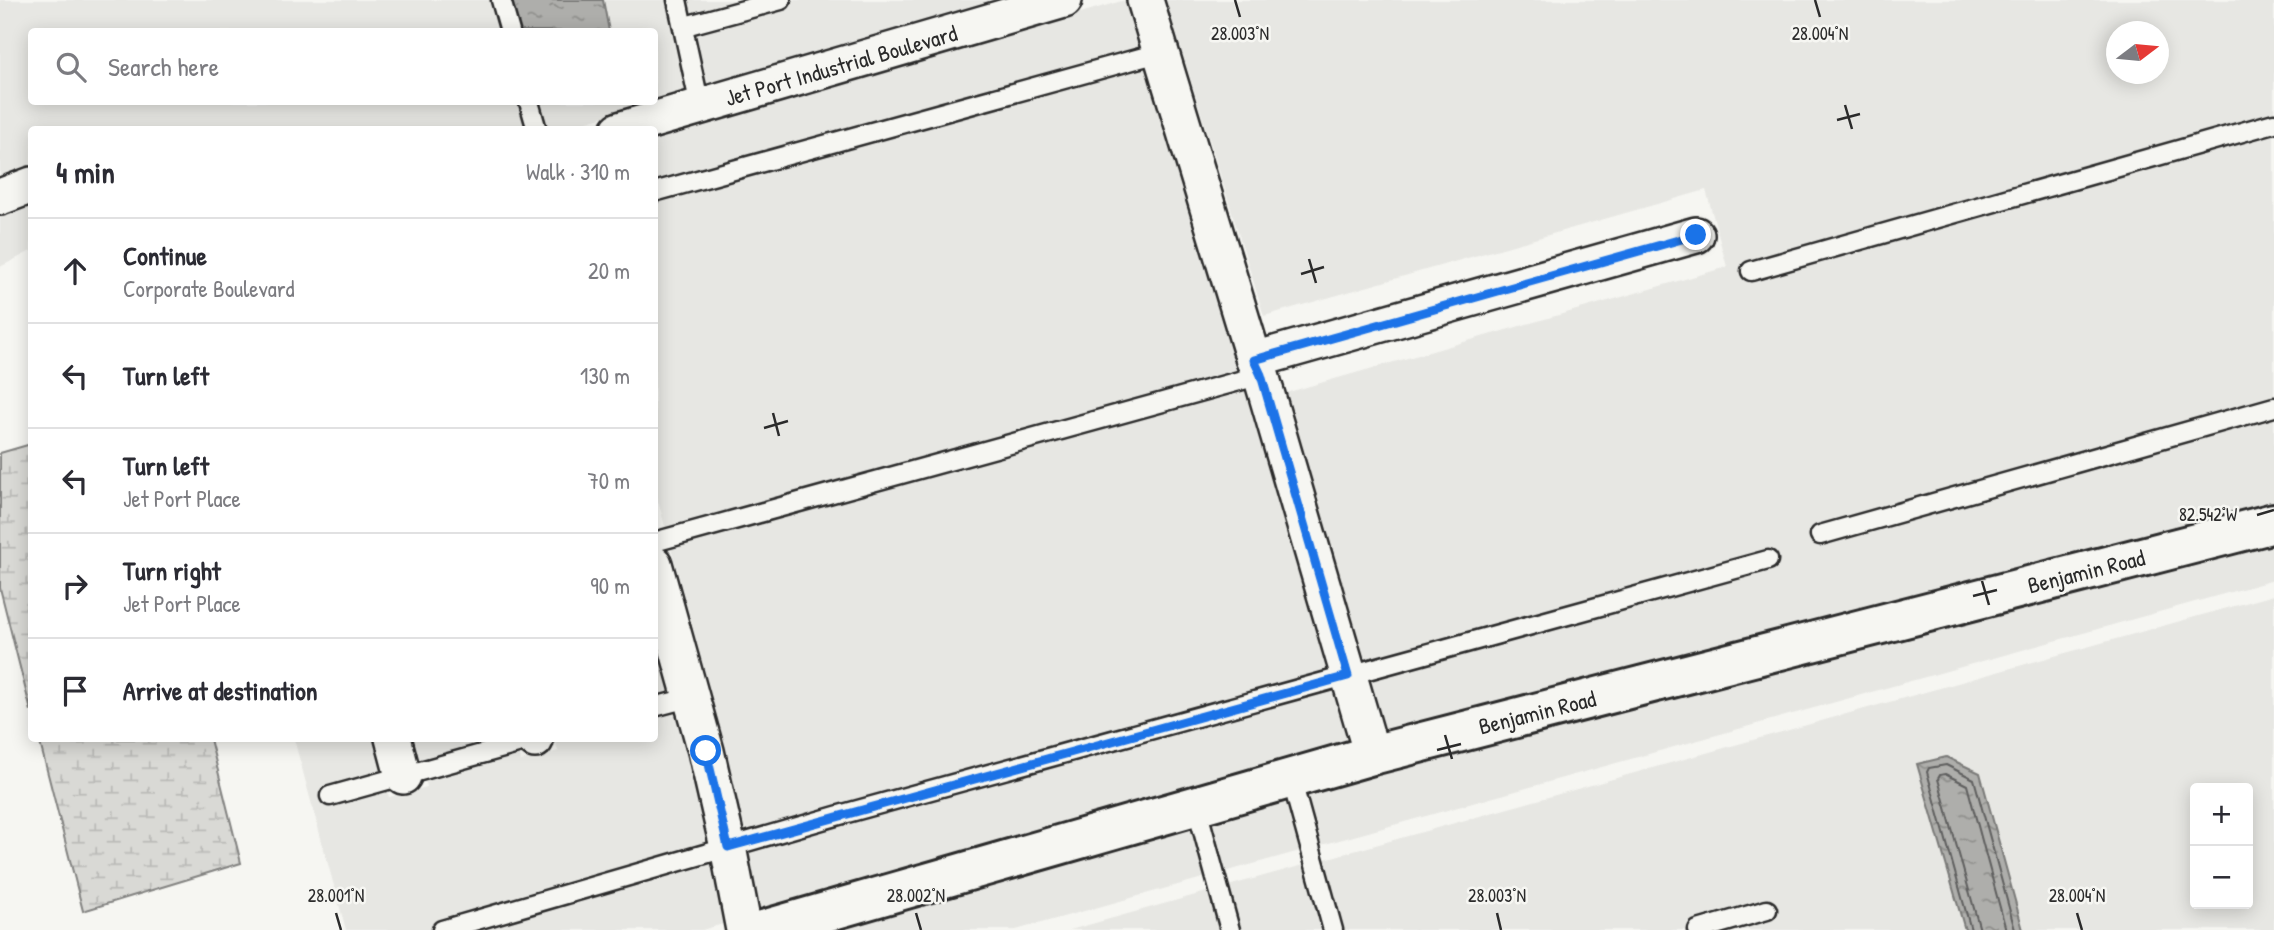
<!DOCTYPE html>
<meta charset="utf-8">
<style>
:root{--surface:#fff;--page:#f2f2f3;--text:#2b2b33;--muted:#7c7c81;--line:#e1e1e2}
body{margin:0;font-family:"Patrick Hand",sans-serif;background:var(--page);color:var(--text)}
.controls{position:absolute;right:21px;bottom:21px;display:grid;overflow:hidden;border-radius:7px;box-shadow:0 4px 18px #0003}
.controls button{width:63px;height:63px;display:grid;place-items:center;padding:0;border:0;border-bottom:2px solid var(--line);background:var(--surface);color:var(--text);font:35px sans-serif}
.compass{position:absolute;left:2106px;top:21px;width:63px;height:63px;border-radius:50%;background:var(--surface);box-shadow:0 4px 18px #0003;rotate:74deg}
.stop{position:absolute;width:21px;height:21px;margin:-16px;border:5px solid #1a73e8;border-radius:50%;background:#fff}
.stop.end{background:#1a73e8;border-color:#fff;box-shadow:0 2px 7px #0008}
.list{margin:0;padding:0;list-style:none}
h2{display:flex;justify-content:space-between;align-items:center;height:91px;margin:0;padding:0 28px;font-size:30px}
h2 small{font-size:23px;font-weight:400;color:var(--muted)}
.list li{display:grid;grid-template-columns:46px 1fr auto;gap:21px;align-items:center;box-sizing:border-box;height:105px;padding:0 28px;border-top:2px solid var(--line)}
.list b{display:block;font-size:26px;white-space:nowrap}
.list p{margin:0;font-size:23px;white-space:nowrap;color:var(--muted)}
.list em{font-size:23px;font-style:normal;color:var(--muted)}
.icon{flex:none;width:38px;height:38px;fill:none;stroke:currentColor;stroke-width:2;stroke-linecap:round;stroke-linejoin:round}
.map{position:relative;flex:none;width:2274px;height:930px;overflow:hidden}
.search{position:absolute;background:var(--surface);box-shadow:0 4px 18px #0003;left:28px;top:28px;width:630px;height:77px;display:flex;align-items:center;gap:18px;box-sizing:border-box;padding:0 24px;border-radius:7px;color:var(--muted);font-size:26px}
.panel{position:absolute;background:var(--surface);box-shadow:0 4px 18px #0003;left:28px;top:126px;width:630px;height:616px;border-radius:7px}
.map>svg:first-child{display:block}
.built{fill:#e7e7e3;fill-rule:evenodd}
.wetland{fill:url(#wetland-marsh);stroke:#828280;stroke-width:2}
.water{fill:url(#water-ripples);stroke:#7a7a78;stroke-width:2}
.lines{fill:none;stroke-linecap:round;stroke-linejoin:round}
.shore{stroke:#5f5f5e;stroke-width:2}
.service-casing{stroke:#2b2b2b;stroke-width:23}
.minor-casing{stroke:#2b2b2b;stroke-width:40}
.tertiary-casing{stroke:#2b2b2b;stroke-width:44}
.service{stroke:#f6f6f2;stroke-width:18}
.minor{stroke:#f6f6f2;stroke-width:35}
.tertiary{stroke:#f6f6f2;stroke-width:38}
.route{stroke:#1a73e8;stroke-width:9}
.ticks{fill:none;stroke:#2b2b2b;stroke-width:2.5}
.labels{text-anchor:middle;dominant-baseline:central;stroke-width:5;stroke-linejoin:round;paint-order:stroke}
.street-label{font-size:23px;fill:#2b2b2b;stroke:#f6f6f2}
.ticks-label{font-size:18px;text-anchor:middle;fill:#2b2b2b;stroke:#f6f6f2;stroke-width:5;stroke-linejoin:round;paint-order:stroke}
</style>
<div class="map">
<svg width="2274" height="930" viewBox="0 0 2274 930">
<defs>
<pattern id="wetland-marsh" width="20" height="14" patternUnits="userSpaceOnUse" patternTransform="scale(1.75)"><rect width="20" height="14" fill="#d9d9d5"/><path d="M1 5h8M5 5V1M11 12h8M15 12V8" fill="none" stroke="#babab7"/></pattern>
<pattern id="water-ripples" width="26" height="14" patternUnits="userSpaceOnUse" patternTransform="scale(1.75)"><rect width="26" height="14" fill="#aeaeab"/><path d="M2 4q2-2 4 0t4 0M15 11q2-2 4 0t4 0" fill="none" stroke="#8e8e8b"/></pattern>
</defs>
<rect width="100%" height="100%" fill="#f6f6f2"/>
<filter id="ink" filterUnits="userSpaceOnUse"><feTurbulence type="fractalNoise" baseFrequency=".0143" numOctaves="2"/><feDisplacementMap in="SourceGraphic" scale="14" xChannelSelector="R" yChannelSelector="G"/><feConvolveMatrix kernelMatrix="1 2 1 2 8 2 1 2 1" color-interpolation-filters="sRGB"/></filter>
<g filter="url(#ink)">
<g class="built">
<path d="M0 0H512L521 31 32 32V102H653L557 130H32L31 166 0 178Z"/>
<path d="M603 0H1001L655 101 654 32 609 31Z"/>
<path d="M1125 0 1231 343 1348 743 761 913 747 843 725 745 655 490 654 137Z"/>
<path d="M1166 0H2274V505L1386 733 1282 394 1727 267 1706 190 1264 316ZM2116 32H2158V74H2116Z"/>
<path d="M31 204V251L0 267V216Z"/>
<path d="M2274 541V580L1016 930H826L1376 771Z"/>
<path d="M2274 595V930H1070ZM2195 788H2248V904H2195Z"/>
<path d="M655 636 688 756 723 924 702 930H346L294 739H373L389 797 427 787 414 739H515L521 761 558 751 555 739 654 738Z"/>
</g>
<g class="wetland">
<path d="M31 444H32L31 711 0 588V453Z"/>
<path d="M39 739H210L241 863 83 911Z"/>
</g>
<g class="water">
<path d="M512 0H603L609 31H521Z"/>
<path d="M1946 757 1980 773 2023 930H1965L1917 764Z"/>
</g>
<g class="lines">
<g class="shore">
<path d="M1971 930 1927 772 1929 768 1946 765 1974 779 2015 930"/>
<path d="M1980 930 1938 779 1940 775 1945 774 1967 785 2006 930"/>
</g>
<g class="service-casing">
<g id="service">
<path d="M501 0 510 32"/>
<path d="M677 0 700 106"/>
<path d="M685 26 781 0"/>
<path d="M529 102 537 130"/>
<path d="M654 192 1162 52"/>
<path d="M1751 271 2274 123"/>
<path d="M1820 535 2274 407"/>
<path d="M654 542 1261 375"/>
<path d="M654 707 692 697"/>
<path d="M1291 778 1333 930"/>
<path d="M330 796 539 738"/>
<path d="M1196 805 1230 930"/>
<path d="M442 930 836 816 1768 560"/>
<path d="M1698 930 1767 910"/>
</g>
</g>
<g class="minor-casing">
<g id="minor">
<path d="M1145 0 1254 360 1261 375 1372 755"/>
<path d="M619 130 1064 0"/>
<path d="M0 197 32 185"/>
<path d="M1254 360 1696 235"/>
<path d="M654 564 706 751 728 847 744 930"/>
<path d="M393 738 403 776"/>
<path d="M535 738V740"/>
</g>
</g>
<g class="tertiary-casing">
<path id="tertiary" d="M763 930 1372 755 2274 523"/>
</g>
<use href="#service" class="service"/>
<use href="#minor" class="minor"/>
<use href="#tertiary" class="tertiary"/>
</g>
</g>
<g class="lines" filter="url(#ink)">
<path class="route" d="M706 751 728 847 1348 676 1261 375 1254 360 1696 235"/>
</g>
<path class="ticks" d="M1235 0 1240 17M1815 0 1820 17M1845 105 1852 129M1837 120 1860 114M1309 259 1316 283M1301 274 1324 267M773 413 779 436M764 428 788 421M2257 515 2274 510M1982 581 1989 605M1973 596 1997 590M1445 735 1452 759M1437 750 1461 744M336 913 341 930M916 913 921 930M1497 913 1501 930M2077 913 2082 930"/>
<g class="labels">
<g class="street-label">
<text transform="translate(841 65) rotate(-16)">Jet Port Industrial Boulevard</text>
<text transform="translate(2086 571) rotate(-14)">Benjamin Road</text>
<text transform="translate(1537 712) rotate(-14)">Benjamin Road</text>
</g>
</g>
<g class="ticks-label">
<text x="1240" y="40">28.003°N</text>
<text x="1820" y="40">28.004°N</text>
<text x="2208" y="521">82.542°W</text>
<text x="336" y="902">28.001°N</text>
<text x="916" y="902">28.002°N</text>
<text x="1497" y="902">28.003°N</text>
<text x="2077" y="902">28.004°N</text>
</g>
</svg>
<div class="controls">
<button>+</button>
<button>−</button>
</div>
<svg class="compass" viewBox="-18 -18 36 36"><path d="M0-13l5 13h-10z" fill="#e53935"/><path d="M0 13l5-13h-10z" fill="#7c7c81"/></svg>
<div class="stop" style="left:706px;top:751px"></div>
<div class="stop end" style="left:1696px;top:235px"></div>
<div class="search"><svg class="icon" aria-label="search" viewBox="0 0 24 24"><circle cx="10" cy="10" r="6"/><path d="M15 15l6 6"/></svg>Search here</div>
<section class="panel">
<h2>4 min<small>Walk · 310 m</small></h2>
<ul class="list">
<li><svg class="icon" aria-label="ahead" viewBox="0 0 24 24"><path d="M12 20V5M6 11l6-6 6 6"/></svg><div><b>Continue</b><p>Corporate Boulevard</p></div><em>20 m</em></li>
<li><svg class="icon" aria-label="left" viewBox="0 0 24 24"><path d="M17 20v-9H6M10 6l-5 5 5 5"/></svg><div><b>Turn left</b></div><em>130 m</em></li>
<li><svg class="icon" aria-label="left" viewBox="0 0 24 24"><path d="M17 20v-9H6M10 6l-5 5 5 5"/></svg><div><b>Turn left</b><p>Jet Port Place</p></div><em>70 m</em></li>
<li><svg class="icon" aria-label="right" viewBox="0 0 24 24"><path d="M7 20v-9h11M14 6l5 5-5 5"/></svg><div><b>Turn right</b><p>Jet Port Place</p></div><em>90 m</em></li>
<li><svg class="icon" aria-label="arrive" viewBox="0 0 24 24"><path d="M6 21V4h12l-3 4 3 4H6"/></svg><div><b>Arrive at destination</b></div></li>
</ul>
</section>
</div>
